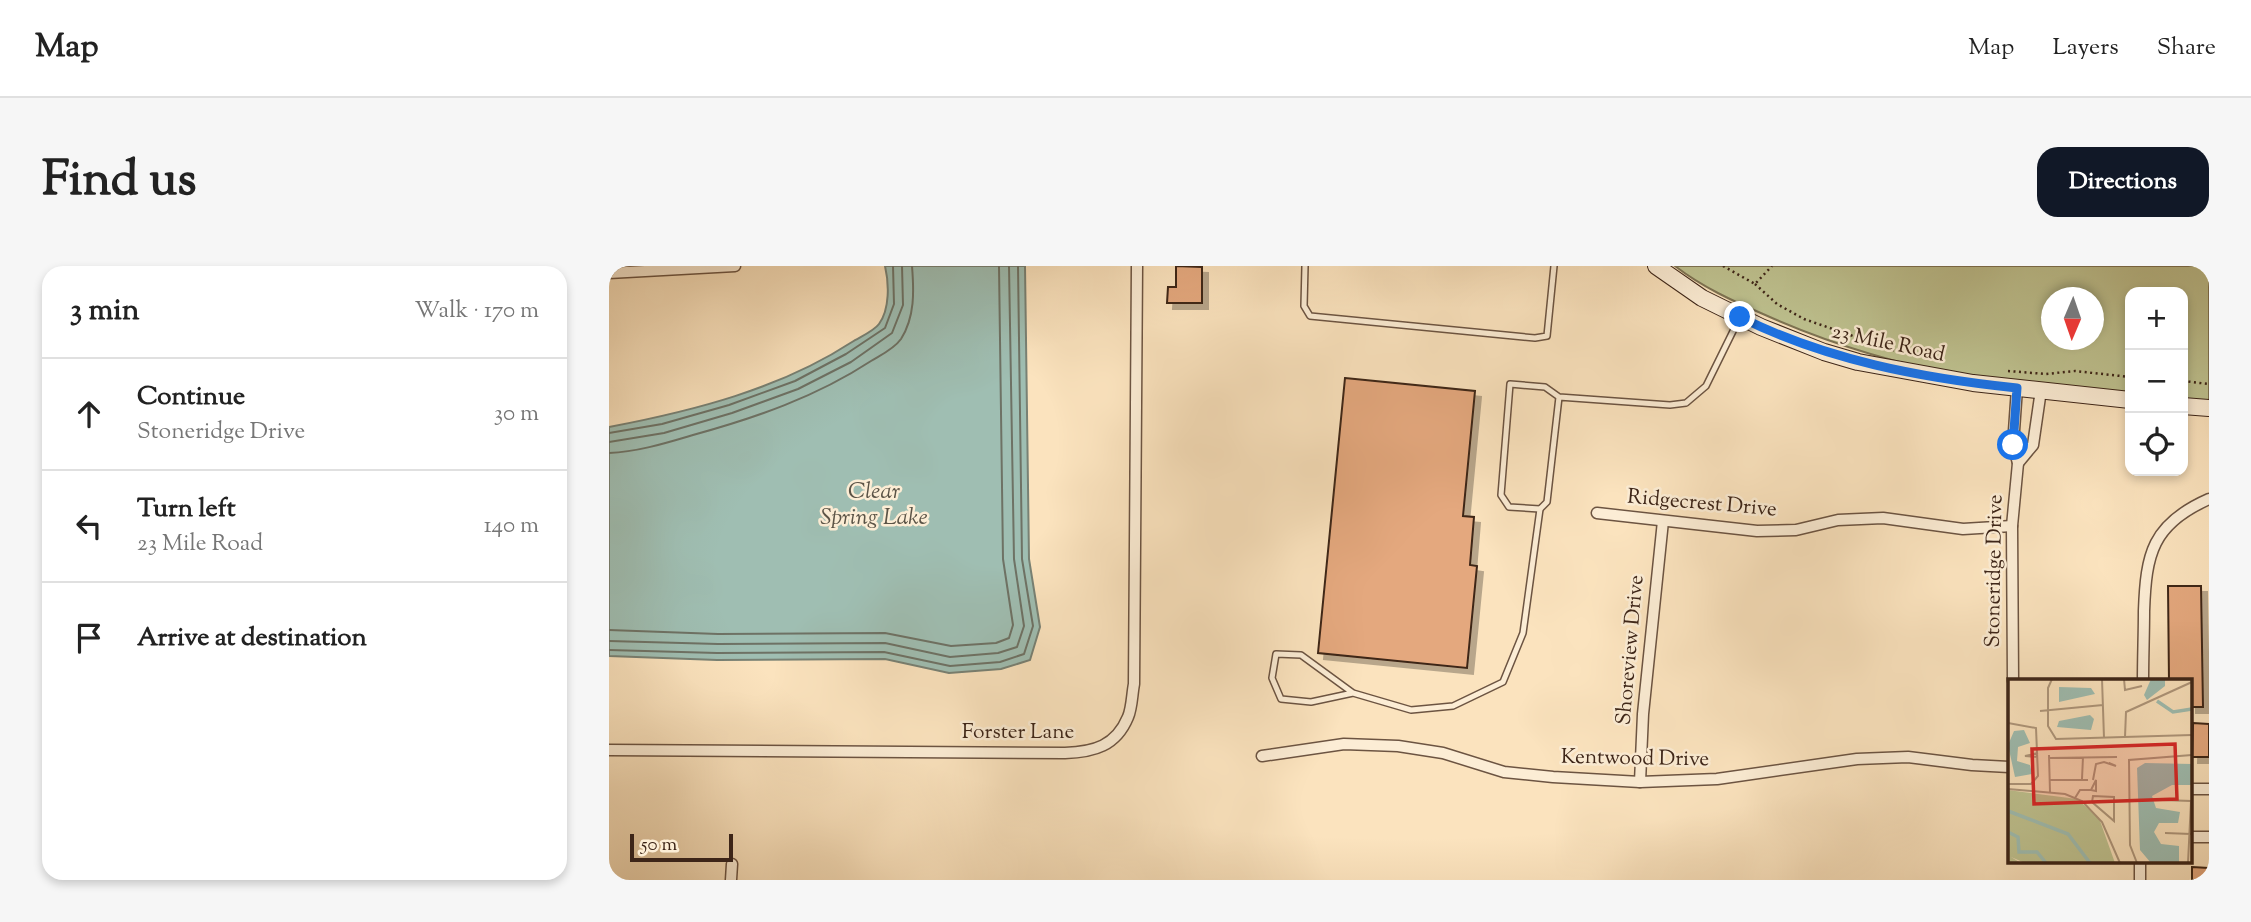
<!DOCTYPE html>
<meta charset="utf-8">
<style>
:root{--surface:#fff;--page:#f6f6f6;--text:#222;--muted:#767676;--line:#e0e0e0;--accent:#111827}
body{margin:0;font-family:"Sorts Mill Goudy",serif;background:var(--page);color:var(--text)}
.controls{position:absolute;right:21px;top:21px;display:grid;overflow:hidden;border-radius:14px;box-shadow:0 4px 10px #0003}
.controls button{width:63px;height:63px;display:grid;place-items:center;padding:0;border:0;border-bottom:2px solid var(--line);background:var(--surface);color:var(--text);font:35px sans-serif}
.compass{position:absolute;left:1432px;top:21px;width:63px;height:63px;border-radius:50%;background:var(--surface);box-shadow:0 4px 10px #0003;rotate:182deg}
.scale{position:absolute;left:21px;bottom:18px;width:103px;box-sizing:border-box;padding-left:7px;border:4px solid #3d2518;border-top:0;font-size:19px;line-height:24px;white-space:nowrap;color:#3d2518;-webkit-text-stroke:5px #fcedd5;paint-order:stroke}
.stop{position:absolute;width:21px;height:21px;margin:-16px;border:5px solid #1a73e8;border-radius:50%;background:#fff}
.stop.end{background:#1a73e8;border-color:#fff;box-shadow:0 2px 7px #0008}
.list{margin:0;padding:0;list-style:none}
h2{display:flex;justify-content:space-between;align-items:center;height:91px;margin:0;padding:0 28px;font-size:30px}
h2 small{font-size:23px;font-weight:400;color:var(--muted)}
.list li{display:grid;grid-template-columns:46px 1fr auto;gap:21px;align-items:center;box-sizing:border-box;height:112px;padding:0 28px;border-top:2px solid var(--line)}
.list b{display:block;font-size:26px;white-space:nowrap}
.list p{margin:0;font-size:23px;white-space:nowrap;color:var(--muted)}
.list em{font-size:23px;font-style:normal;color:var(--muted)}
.icon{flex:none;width:38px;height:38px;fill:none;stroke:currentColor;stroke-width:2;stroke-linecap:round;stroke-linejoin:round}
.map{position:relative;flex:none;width:1600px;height:614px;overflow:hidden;border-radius:21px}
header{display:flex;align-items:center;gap:42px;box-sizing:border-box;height:98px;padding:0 35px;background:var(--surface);border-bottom:2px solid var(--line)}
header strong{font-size:33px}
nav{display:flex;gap:38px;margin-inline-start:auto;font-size:24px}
.intro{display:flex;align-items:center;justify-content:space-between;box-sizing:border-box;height:168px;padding:0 42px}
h1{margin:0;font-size:49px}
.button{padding:18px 32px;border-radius:21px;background:var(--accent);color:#fff;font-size:24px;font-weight:700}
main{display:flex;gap:42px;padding:0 42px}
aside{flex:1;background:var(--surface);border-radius:21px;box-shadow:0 4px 10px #0003}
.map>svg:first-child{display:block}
.green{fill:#bfc391;stroke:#7e7454;stroke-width:2;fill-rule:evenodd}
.water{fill:#9fbeb2;stroke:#788174;stroke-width:2}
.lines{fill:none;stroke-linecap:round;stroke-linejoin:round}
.shore{stroke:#6e7265;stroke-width:2}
.building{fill:#e4a87e;stroke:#3d2518;stroke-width:2;filter:url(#shadow)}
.service-casing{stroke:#6c5442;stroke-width:8}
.minor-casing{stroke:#6c5442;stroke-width:13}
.secondary-casing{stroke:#3d2518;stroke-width:18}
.path{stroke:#3d2518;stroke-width:2.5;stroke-dasharray:2 3.5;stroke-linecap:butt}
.service{stroke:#fcedd5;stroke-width:5}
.minor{stroke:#fcedd5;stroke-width:10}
.secondary{stroke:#fcedd5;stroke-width:16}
.route{stroke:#1a73e8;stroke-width:9}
.labels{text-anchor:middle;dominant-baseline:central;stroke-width:5;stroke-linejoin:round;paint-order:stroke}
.street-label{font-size:21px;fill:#3d2518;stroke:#fcedd5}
.water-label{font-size:23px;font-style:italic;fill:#5a5346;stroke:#fcedd5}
.inset-river{fill:none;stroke:#9fbeb2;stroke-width:3.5}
.inset-road{fill:none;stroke:#af977c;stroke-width:2}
.view{fill:#d62828;fill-opacity:0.15;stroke:#d62828;stroke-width:3.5}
.inset-edge{fill:none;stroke:#3d2518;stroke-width:3.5}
</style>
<header>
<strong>Map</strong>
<nav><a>Map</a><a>Layers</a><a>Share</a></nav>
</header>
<div class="intro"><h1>Find us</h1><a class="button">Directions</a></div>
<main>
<aside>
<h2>3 min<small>Walk · 170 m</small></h2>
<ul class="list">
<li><svg class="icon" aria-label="ahead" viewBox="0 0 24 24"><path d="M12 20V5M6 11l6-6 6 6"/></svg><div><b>Continue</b><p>Stoneridge Drive</p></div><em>30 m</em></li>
<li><svg class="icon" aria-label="left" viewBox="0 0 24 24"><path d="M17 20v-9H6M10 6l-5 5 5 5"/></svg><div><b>Turn left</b><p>23 Mile Road</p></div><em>140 m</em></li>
<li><svg class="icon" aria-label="arrive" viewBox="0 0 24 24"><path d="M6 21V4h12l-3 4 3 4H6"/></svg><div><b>Arrive at destination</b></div></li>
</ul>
</aside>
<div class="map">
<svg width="1600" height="614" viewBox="0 0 1600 614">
<defs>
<filter id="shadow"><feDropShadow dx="6" dy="6" stdDeviation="0" flood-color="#0004"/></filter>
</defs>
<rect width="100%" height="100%" fill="#fbe3be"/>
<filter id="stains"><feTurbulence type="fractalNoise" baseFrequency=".00286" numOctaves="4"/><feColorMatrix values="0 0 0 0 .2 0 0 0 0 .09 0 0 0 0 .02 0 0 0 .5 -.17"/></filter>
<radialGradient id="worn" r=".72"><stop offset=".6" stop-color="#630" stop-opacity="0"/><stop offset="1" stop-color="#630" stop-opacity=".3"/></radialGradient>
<path class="green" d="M1066 0H1600V135L1574 133V26H1521V127C1469 122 1414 121 1362 112 1291 99 1221 78 1154 48 1124 35 1093 21 1066 0ZM1442 32H1484V74H1442Z"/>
<path class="water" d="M276 0H416L420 293 431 361 421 394 392 403 340 407 276 393 108 394 0 390V161C84 145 171 123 243 76 251 71 265 65 270 58 281 43 280 17 276 0Z"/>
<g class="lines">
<g class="shore">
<path d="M0 167 53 158 120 139 186 115 237 88 276 62 285 38 284 0"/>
<path d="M0 176 55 167 123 147 189 123 242 96 283 67 294 39 293 0"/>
<path d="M0 187C28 186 57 177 84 169 146 152 207 131 262 95 272 89 285 83 292 73 306 51 305 25 303 0"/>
<path d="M0 364 109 368 276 367 342 380 387 377 400 372 404 359 394 293 390 0"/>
<path d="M0 375 109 378 276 377 341 391 389 387 408 381 415 360 405 293 400 0"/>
<path d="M0 384 108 387 275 386 341 400 391 396 415 388 424 360 413 293 409 0"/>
</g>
</g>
<g class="building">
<path d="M567 0 593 1V37H558L559 21H567Z"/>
<path d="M736 112 866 125 854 250 865 251 861 299 868 300 858 402 709 387Z"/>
<path d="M1559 320H1592L1594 441H1581V415H1560Z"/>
<path d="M1584 457 1600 458V491H1583Z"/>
<path d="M1583 601 1600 602V614H1583Z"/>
</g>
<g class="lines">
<g class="service-casing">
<g id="service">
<path d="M696 0 695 40 701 50 926 72 938 70 945 0"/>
<path d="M950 131 936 121 901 118 892 229 900 241 931 243 938 236 950 131 1061 139 1077 137 1097 120 1130 53"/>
<path d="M744 427 702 436 672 433 663 412 667 388 692 389 744 427 802 444 844 440 894 416 914 367 931 243"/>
</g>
</g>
<g class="minor-casing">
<g id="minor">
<path d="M0 7 126 0"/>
<path d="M1409 197 1424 179 1432 124"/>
<path d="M988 247 1148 265 1187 264 1229 254 1274 252 1354 263 1403 260"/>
<path d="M1404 415 1403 260 1409 197 1404 179 1408 122"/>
<path d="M1534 415C1534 391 1535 368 1535 345 1537 288 1543 258 1600 233"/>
<path d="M0 484 456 487C485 486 507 480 519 451 523 442 523 428 525 418L528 0"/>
<path d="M653 490 735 478 789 480 834 487 895 506 944 511 1031 516 1108 513 1248 493 1299 491 1363 499 1400 501"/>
<path d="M1031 516 1034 448 1054 255"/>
<path d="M1581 523H1600"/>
<path d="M1581 571H1600"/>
<path d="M122 614 123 598"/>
<path d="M1531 614V595"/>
</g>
</g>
<g class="secondary-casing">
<g id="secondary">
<path d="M1047 0 1093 32 1152 61 1215 86 1249 96 1364 117 1521 134"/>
<path d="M1574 140 1600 142"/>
</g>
</g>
<g class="path">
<path d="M1114 0 1146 18 1163 0"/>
<path d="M1146 18 1168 38 1195 53 1296 88"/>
<path d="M1399 105 1437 108 1466 105 1521 111"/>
<path d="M1574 115 1600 118"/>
</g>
<use href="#service" class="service"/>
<use href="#minor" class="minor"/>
<use href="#secondary" class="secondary"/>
</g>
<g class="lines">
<path class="route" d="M1131 51C1217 94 1312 112 1408 122L1404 179"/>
</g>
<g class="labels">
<g class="street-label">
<text transform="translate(1279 78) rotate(12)">23 Mile Road</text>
<text transform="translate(1093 238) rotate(5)">Ridgecrest Drive</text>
<text transform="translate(1386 305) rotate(-89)">Stoneridge Drive</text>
<text transform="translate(1022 384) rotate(-85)">Shoreview Drive</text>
<text x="409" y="467">Forster Lane</text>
<text transform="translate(1026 493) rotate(1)">Kentwood Drive</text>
</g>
<g class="water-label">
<text x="265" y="226">Clear<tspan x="265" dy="26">Spring Lake</tspan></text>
</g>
</g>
<g transform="translate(1399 413)">
<rect width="184" height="184" fill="#fbe3be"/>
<path d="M0 111 69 120 91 139 107 184H17L3 178 13 184H0Z" fill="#bfc391"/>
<path d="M143 0H157V7L139 21 136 16ZM51 8 83 9 87 15 51 23ZM82 36 86 40 83 51 49 48 51 42ZM16 51 22 64 10 68 9 82 22 86 24 95 7 98 0 66 6 52ZM137 84 184 85V106H164L144 117 148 129 172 133 170 144H151L146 153 153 165 171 167V184H143L132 171 129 89Z" fill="#9fbeb2"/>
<path class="inset-river" d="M149 22 165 33 184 30M0 132 60 155 82 184M0 153 10 158 11 173H29L38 184"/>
<path class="inset-road" d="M44 0 40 9V47L48 60 184 56M94 0 96 59M116 0 117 11 134 7M32 32 95 26M0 44 28 49 30 97 23 105H0M117 58 118 33 184 3M30 74 17 77 30 78M41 76 42 113M42 79 109 78M74 100 75 78M42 101H80M85 101 88 85 96 83 108 87 101 84M0 110 57 115 74 122 94 143 112 184M85 117 106 118V142L84 123ZM67 119 72 111H83L88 101V112L83 111M154 121 183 122 180 184M157 154 183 155M129 184 122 166 121 81 184 76"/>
<path class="view" d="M167 65 169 120 26 125 24 70Z"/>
<rect width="184" height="184" class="inset-edge"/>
</g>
<rect width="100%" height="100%" filter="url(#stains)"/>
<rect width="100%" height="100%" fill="url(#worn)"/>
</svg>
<div class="controls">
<button>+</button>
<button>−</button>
<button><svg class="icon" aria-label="locate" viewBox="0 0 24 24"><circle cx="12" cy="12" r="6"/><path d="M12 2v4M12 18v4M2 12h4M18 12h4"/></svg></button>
</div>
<svg class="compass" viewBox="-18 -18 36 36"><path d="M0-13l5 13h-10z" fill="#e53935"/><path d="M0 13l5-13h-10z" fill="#767676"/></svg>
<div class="scale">50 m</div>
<div class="stop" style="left:1404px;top:179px"></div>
<div class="stop end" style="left:1131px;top:51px"></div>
</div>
</main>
